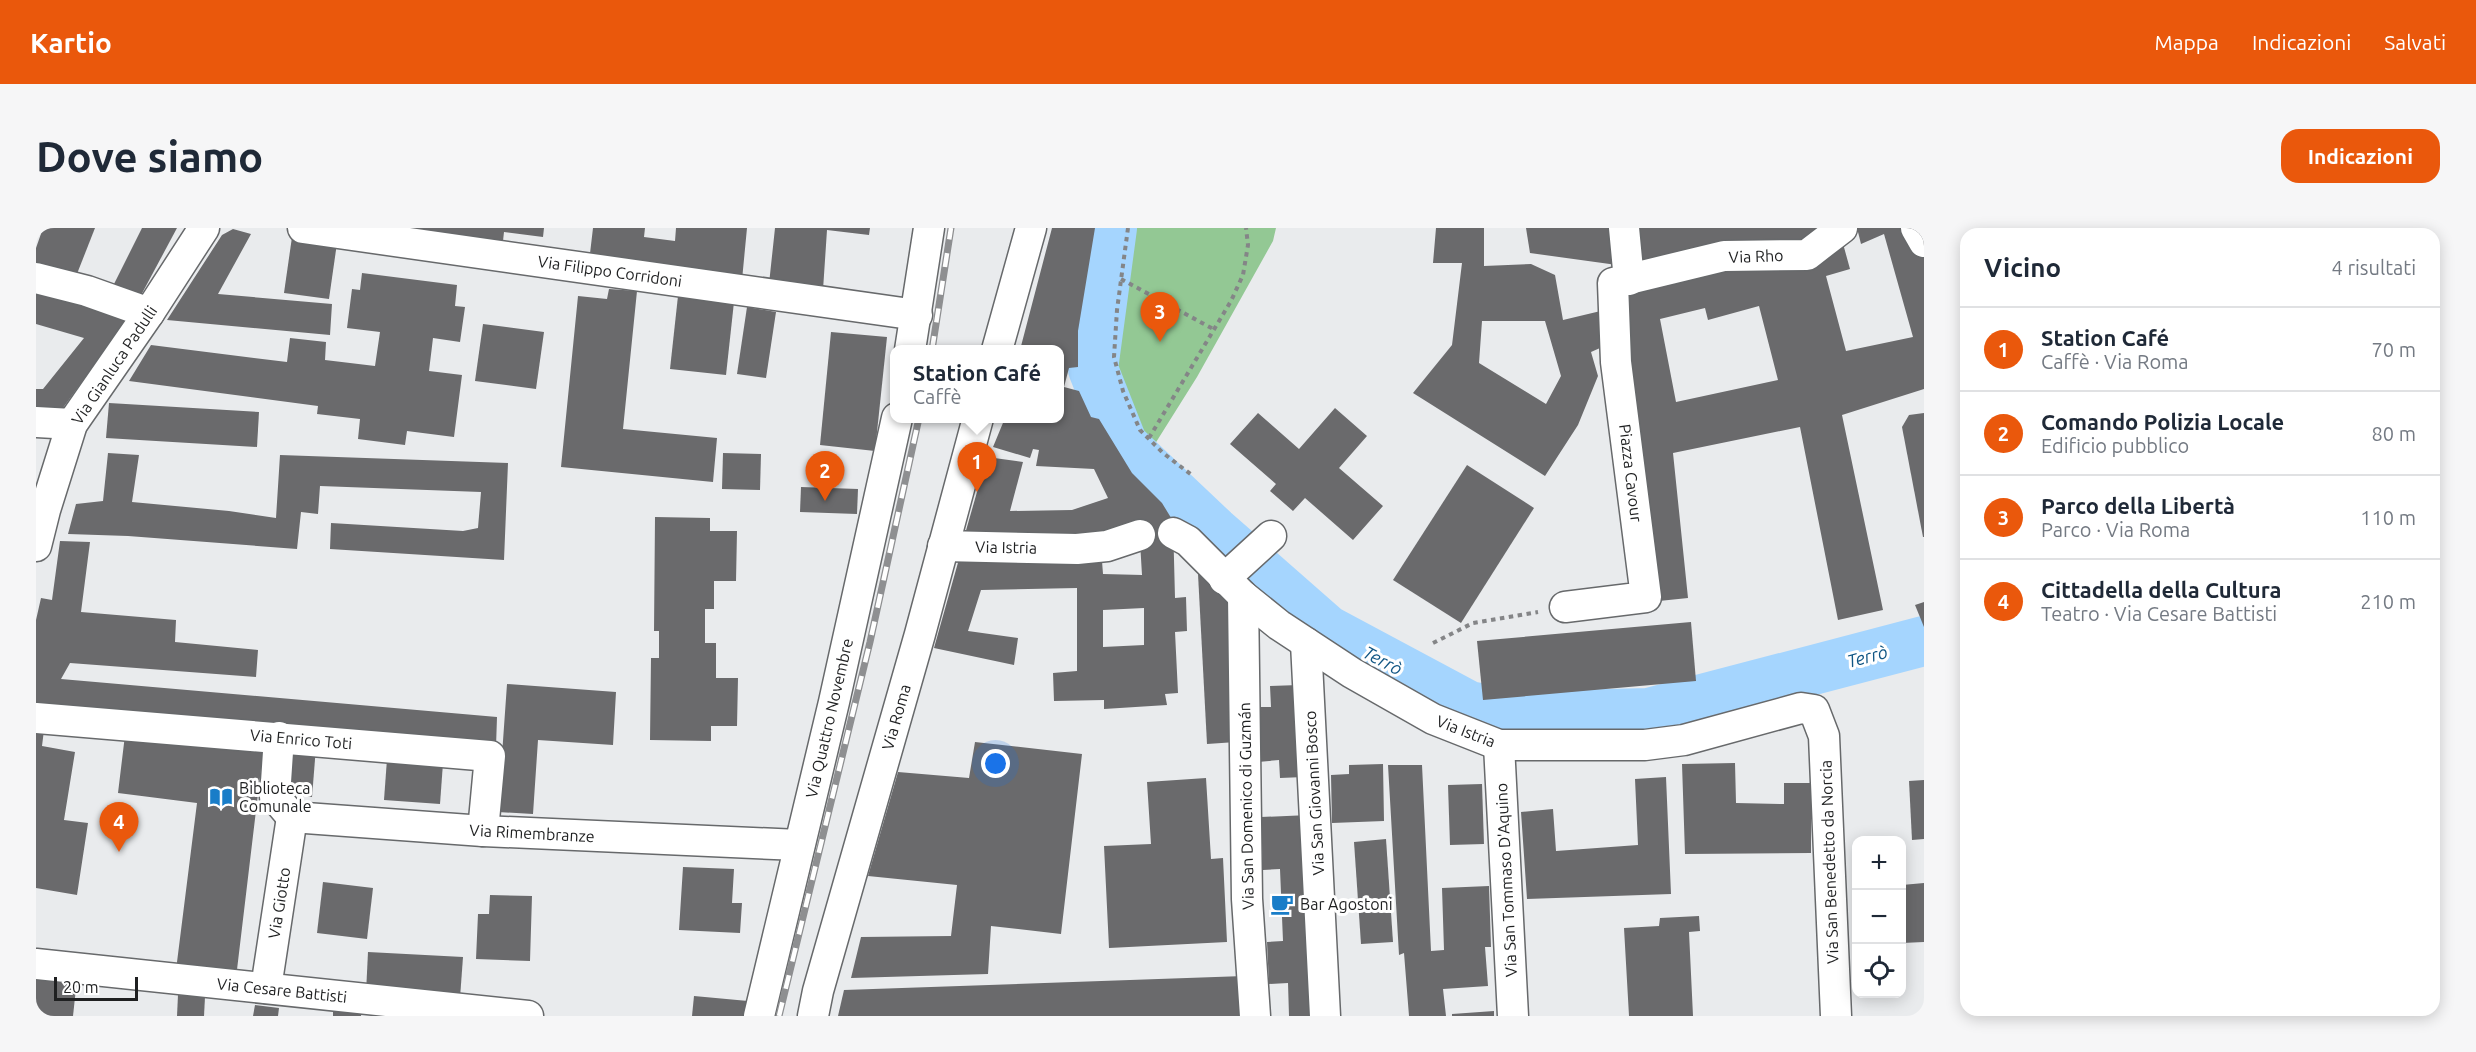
<!DOCTYPE html>
<html lang="it">
<meta charset="utf-8">
<style>
:root{--surface:#fff;--page:#f6f6f7;--text:#1f2937;--muted:#747a83;--line:#e0e1e3;--accent:#ea580c}
body{margin:0;font-family:Ubuntu,sans-serif;background:var(--page);color:var(--text)}
.controls{position:absolute;right:18px;bottom:18px;display:grid;overflow:hidden;border-radius:12px;box-shadow:0 3px 15px #0003}
.controls button{width:54px;height:54px;display:grid;place-items:center;padding:0;border:0;border-bottom:2px solid var(--line);background:var(--surface);color:var(--text);font:30px sans-serif}
.scale{position:absolute;left:18px;bottom:15px;width:84px;box-sizing:border-box;padding-left:6px;border:3px solid #1f2021;border-top:0;font-size:16px;line-height:21px;white-space:nowrap;color:#1f2021;-webkit-text-stroke:4px #fff;paint-order:stroke}
.you{position:absolute;left:960px;top:536px;width:21px;height:21px;margin:-15px;border:4px solid #fff;border-radius:50%;background:#1a73e8;box-shadow:0 0 0 9px #1a73e833}
.badge{display:grid;place-items:center;width:39px;height:39px;border-radius:50%;background:var(--accent);color:#fff;font-size:20px;font-weight:700}
.pin{position:absolute;translate:-50% -50px;filter:drop-shadow(0 2px 3px #0008)}
.pin::after{content:'';position:absolute;top:32px;width:21px;height:18px;background:inherit;clip-path:polygon(0 0,100% 0,50% 100%)}
.popup{position:absolute;left:854px;top:117px;width:174px;height:78px;box-sizing:border-box;display:grid;place-content:center;border-radius:12px;background:var(--surface);filter:drop-shadow(0 2px 4px #0005);font-size:20px;white-space:nowrap;color:var(--muted)}
.popup b{font-size:22px;color:var(--text)}
.popup::after{content:'';position:absolute;left:50%;top:100%;margin-left:-12px;border:12px solid transparent;border-top-color:var(--surface)}
.list{margin:0;padding:0;list-style:none}
h2{display:flex;justify-content:space-between;align-items:center;height:78px;margin:0;padding:0 24px;font-size:26px}
h2 small{font-size:20px;font-weight:400;color:var(--muted)}
.list li{display:grid;grid-template-columns:39px 1fr auto;gap:18px;align-items:center;box-sizing:border-box;height:84px;padding:0 24px;border-top:2px solid var(--line)}
.list b{display:block;font-size:22px;white-space:nowrap}
.list p{margin:0;font-size:20px;white-space:nowrap;color:var(--muted)}
.list em{font-size:20px;font-style:normal;color:var(--muted)}
.icon{flex:none;width:33px;height:33px;fill:none;stroke:currentColor;stroke-width:2;stroke-linecap:round;stroke-linejoin:round}
.map{position:relative;flex:none;width:1888px;height:788px;overflow:hidden;border-radius:18px}
header{display:flex;align-items:center;gap:36px;box-sizing:border-box;height:84px;padding:0 30px;background:var(--accent);color:#fff}
header strong{font-size:28px}
nav{display:flex;gap:33px;margin-inline-start:auto;font-size:21px}
.intro{display:flex;align-items:center;justify-content:space-between;box-sizing:border-box;height:144px;padding:0 36px}
h1{margin:0;font-size:42px}
.button{padding:15px 27px;border-radius:18px;background:var(--accent);color:#fff;font-size:21px;font-weight:700}
main{display:flex;gap:36px;padding:0 36px}
aside{flex:1;background:var(--surface);border-radius:18px;box-shadow:0 3px 15px #0003}
.map>svg:first-child{display:block}
.green{fill:#93c894}
.lines{fill:none;stroke-linecap:round;stroke-linejoin:round}
.river{stroke:#a5d5fe;stroke-width:50}
.building{fill:#6a6a6c;fill-rule:evenodd}
.minor-casing{stroke:#67696b;stroke-width:33}
.path{stroke:#848587;stroke-width:4;stroke-dasharray:4.5 4.5;stroke-linecap:butt}
.minor{stroke:#fff;stroke-width:30}
.rail-casing{stroke:#8e8f91;stroke-width:7}
.rail{stroke:#fff;stroke-width:4.5;stroke-dasharray:14;stroke-linecap:butt}
.labels{text-anchor:middle;dominant-baseline:central;stroke-width:6;stroke-linejoin:round;paint-order:stroke}
.street-label{font-size:16px;fill:#1f2021;stroke:#fff}
.poi-label{font-size:16px;fill:#1f2021;stroke:#fff;text-anchor:start}
.water-label{font-size:18px;font-style:italic;fill:#115684;stroke:#fff}
</style>
<header>
<strong>Kartio</strong>
<nav><a>Mappa</a><a>Indicazioni</a><a>Salvati</a></nav>
</header>
<div class="intro"><h1>Dove siamo</h1><a class="button">Indicazioni</a></div>
<main>
<div class="map">
<svg width="1888" height="788" viewBox="0 0 1888 788">
<rect width="100%" height="100%" fill="#e9ebed"/>
<path class="green" d="M1084 0H1240L1237 13 1161 149 1112 227C1083 193 1062 146 1067 100 1071 67 1080 34 1084 0Z"/>
<g class="lines">
<path class="river" d="M1076 0 1057 141 1087 217 1178 303 1291 402 1433 478 1490 488 1613 485 1888 413"/>
</g>
<g class="building">
<path d="M7 0H59L37 56 0 44V20Z"/>
<path d="M106 0H141L103 71 74 64Z"/>
<path d="M344 0H508L507 9 468 4 466 22Z"/>
<path d="M557 0H609L608 9 639 13 640 0H711L706 52 553 34Z"/>
<path d="M739 0H834L833 7 791 2 787 62 733 56Z"/>
<path d="M1016 0H1059L1042 103V139L1033 140 1028 159 1043 163 1055 189 1063 191 1096 245 1126 275 1137 293 1139 370 1150 369 1151 403 1139 404 1142 465 1129 466 1131 477 1068 481V472L1018 473 1017 445 1041 443V360L945 362 932 403 982 410 978 437 898 420 923 331 1066 333 1067 346 1106 347 1103 297 1042 315 927 313 951 229 987 234 974 283 1036 282 1072 270 1058 241 1000 238 1003 222 997 221 994 230 957 219 969 190H1024V122H984ZM1108 380V417L1067 419V382Z"/>
<path d="M1400 0H1448V38L1495 36 1519 47 1527 92 1573 81V116L1555 124 1562 148 1542 197 1509 248 1377 165 1416 117 1426 35H1397ZM1446 93H1509L1525 148 1510 176 1443 135Z"/>
<path d="M1490 0H1579L1581 37 1494 25Z"/>
<path d="M1595 0H1792L1766 17 1615 39 1598 25Z"/>
<path d="M1821 0H1874L1888 30V161L1806 187 1847 382 1802 392 1764 199 1637 225 1652 370 1623 373 1587 72 1614 55 1806 12 1814 41 1790 48 1810 123 1877 109 1848 6 1825 16ZM1723 78 1742 152 1640 174 1624 91 1669 80 1672 92Z"/>
<path d="M197 1 215 6 182 66 296 76 294 107 131 92 186 7Z"/>
<path d="M256 9 301 15 293 71 248 65Z"/>
<path d="M326 45 421 57 419 78 429 79 424 114 397 110 393 143 426 147 418 209 371 203 369 217 322 211 324 191 281 186 282 178 93 153 115 117 251 134 254 110 290 114 289 132 339 138 344 104 311 100 316 61 324 62Z"/>
<path d="M0 56 95 86 24 184 0 183V161H7L48 110 0 96Z"/>
<path d="M573 61 601 63 587 201 681 210 677 254 525 239 542 68 571 71Z"/>
<path d="M642 68 698 74 690 147 634 141Z"/>
<path d="M711 79 740 84 730 150 701 146Z"/>
<path d="M447 96 508 104 500 161 439 153Z"/>
<path d="M795 104 851 109 839 223 784 217Z"/>
<path d="M73 175 223 184 221 219 70 210Z"/>
<path d="M1299 180 1331 208 1303 240 1347 278 1317 312 1269 270 1257 283 1234 263 1240 256 1194 216 1222 185 1263 221Z"/>
<path d="M1888 185V309H1887L1866 199 1873 187Z"/>
<path d="M72 225 103 227 96 274 193 283 240 290 244 227 472 235 468 332 294 321 295 295 427 303 442 300 445 264 284 258 282 286 265 284 261 321 92 308 32 306 40 276 67 273Z"/>
<path d="M687 225 725 226 724 262 686 261Z"/>
<path d="M1431 237 1498 280 1425 395 1357 352Z"/>
<path d="M765 259 822 261 821 286 764 284Z"/>
<path d="M619 289 674 290V303H701L700 353H678V381H669V415H680V450H702L701 498H675V513L614 512 615 430H623V403H618Z"/>
<path d="M24 313 54 314 45 384 140 392 139 414 222 422 220 449 34 435 25 451 461 489 460 519 0 480V392L5 370 16 372Z"/>
<path d="M1162 346 1175 348 1197 370 1200 514 1171 516Z"/>
<path d="M1888 374V399L1879 377Z"/>
<path d="M1655 394 1660 453 1447 472 1441 413Z"/>
<path d="M471 456 580 464 577 517 502 512 497 586 462 584Z"/>
<path d="M1263 457 1268 549 1244 550 1243 532 1222 534 1220 479H1235L1234 458Z"/>
<path d="M0 501 8 502 6 518 39 524 28 592 52 595 41 667 0 660Z"/>
<path d="M89 507 227 524 200 750 140 742 161 575 82 565Z"/>
<path d="M939 514 1046 526 1025 706 955 698 952 746 815 750 825 709 915 708 921 657 832 648 862 544 933 550Z"/>
<path d="M251 517 280 519 276 569 247 567Z"/>
<path d="M351 531 407 535 404 576 348 572Z"/>
<path d="M1699 535 1700 575 1748 576V555H1775V625L1649 626 1646 536Z"/>
<path d="M1347 536 1348 593 1296 595 1295 547 1313 546V537Z"/>
<path d="M1352 537H1386L1395 723 1408 722 1406 660 1453 658 1455 719H1449L1452 758 1407 761 1410 788H1373L1368 725 1363 727Z"/>
<path d="M1630 549 1635 666 1491 671 1485 584 1517 581 1520 623 1602 617 1599 551Z"/>
<path d="M1170 550 1175 631 1187 630 1191 714 1073 720 1068 618 1115 616 1111 554Z"/>
<path d="M1888 552V611L1876 612 1873 553Z"/>
<path d="M1446 556 1448 616 1414 617 1412 557Z"/>
<path d="M1273 587 1281 788H1253L1252 755 1233 756 1231 714 1247 713 1244 641 1227 642 1225 589Z"/>
<path d="M1350 611 1357 714 1325 716 1318 614Z"/>
<path d="M647 639 698 641 696 675H706L704 705 643 702Z"/>
<path d="M287 654 337 660 331 711 281 705Z"/>
<path d="M1888 655V714L1866 715V657Z"/>
<path d="M454 667 496 668 494 733 440 731 442 686H453Z"/>
<path d="M1663 688 1664 703 1653 704 1657 788H1593L1588 700 1623 698 1624 690Z"/>
<path d="M332 724 427 729 424 770 330 765Z"/>
<path d="M0 746 41 751 37 788H0Z"/>
<path d="M1208 748 1211 788H802L808 762Z"/>
<path d="M142 767 169 769 168 788H141Z"/>
<path d="M658 768 712 773 710 788H656Z"/>
<path d="M219 777 243 780 242 788H217Z"/>
<path d="M297 778 326 780 325 788H297Z"/>
<path d="M1458 783V788H1416V786Z"/>
</g>
<g class="lines">
<g class="minor-casing">
<g id="minor">
<path d="M267 0 881 87"/>
<path d="M1588 0 1593 52"/>
<path d="M1880 0 1888 14"/>
<path d="M0 50 51 63 113 85"/>
<path d="M874 122 893 0"/>
<path d="M961 122 995 0"/>
<path d="M0 194 36 196"/>
<path d="M1137 305 1152 313 1207 368 1243 397 1316 445 1397 491 1463 517H1609L1648 512 1765 480 1778 482 1788 508 1800 788"/>
<path d="M0 318 9 282 36 196 113 85 168 0"/>
<path d="M907 318 1041 321 1071 318 1104 307"/>
<path d="M1188 351 1235 308"/>
<path d="M1207 368 1211 671 1219 788"/>
<path d="M1529 379 1610 369 1580 134 1577 55 1688 28 1771 27 1806 0"/>
<path d="M1270 415 1289 788"/>
<path d="M0 490 454 528 447 603"/>
<path d="M243 509 239 569 256 589 447 603 763 617"/>
<path d="M1463 517 1477 788"/>
<path d="M0 736 492 788"/>
<path d="M230 760 256 589"/>
<path d="M723 788 798 474 861 190"/>
<path d="M777 788 782 763 884 406 942 190"/>
</g>
</g>
<g class="path">
<path d="M1092 0 1081 82 1078 129 1087 163 1104 202 1127 225 1157 248"/>
<path d="M1085 51 1179 102"/>
<path d="M1113 210 1195 73 1207 47 1212 17 1210 0"/>
<path d="M1397 415 1437 395 1502 384"/>
</g>
<use href="#minor" class="minor"/>
<g class="rail-casing">
<g id="rail">
<path d="M896 122 915 0"/>
<path d="M743 788 834 414 883 190"/>
</g>
</g>
<use href="#rail" class="rail"/>
</g>
<defs>
<g id="library-bare" transform="scale(1.8)"><path d="M-6-4Q-3-5.5-.7-3.5V5Q-3 3-6 4ZM6-4Q3-5.5 .7-3.5V5Q3 3 6 4Z" fill="#197dc8" stroke="#fff" stroke-width="2.5" paint-order="stroke"/></g>
<g id="cafe-bare" transform="scale(1.8)"><path d="M-5.5-4.5H6V0H3Q3 3.5 0 3.5H-2.5Q-5.5 3.5-5.5 0ZM3-3.2v2h1.7v-2ZM-6 4.5H4V6H-6Z" fill="#197dc8" stroke="#fff" stroke-width="2.5" paint-order="stroke"/></g>
</defs>
<g fill-rule="evenodd">
<use href="#library-bare" x="185" y="569"/>
<use href="#cafe-bare" x="1246" y="676"/>
</g>
<g class="labels">
<g class="street-label">
<text transform="translate(1720 28) rotate(-2)">Via Rho</text>
<text transform="translate(574 43) rotate(8)">Via Filippo Corridoni</text>
<text transform="translate(78 137) rotate(-56)">Via Gianluca Padulli</text>
<text transform="translate(1595 245) rotate(83)">Piazza Cavour</text>
<text transform="translate(970 319) rotate(1)">Via Istria</text>
<text transform="translate(860 489) rotate(-74)">Via Roma</text>
<text transform="translate(793 490) rotate(-77)">Via Quattro Novembre</text>
<text transform="translate(1430 503) rotate(21)">Via Istria</text>
<text transform="translate(265 511) rotate(5)">Via Enrico Toti</text>
<text transform="translate(1278 565) rotate(-93)">Via San Giovanni Bosco</text>
<text transform="translate(1210 578) rotate(-91)">Via San Domenico di Guzmán</text>
<text transform="translate(496 605) rotate(3)">Via Rimembranze</text>
<text transform="translate(1793 634) rotate(-92)">Via San Benedetto da Norcia</text>
<text transform="translate(1470 652) rotate(-93)">Via San Tommaso D'Aquino</text>
<text transform="translate(243 675) rotate(-81)">Via Giotto</text>
<text transform="translate(246 762) rotate(6)">Via Cesare Battisti</text>
</g>
<g class="poi-label">
<text x="203" y="560">Biblioteca<tspan x="203" dy="18">Comunale</tspan></text>
<text x="1264" y="676">Bar Agostoni</text>
</g>
<g class="water-label">
<text transform="translate(1831 428) rotate(-15)">Terrò</text>
<text transform="translate(1347 432) rotate(28)">Terrò</text>
</g>
</g>
</svg>
<div class="controls">
<button>+</button>
<button>−</button>
<button><svg class="icon" aria-label="locate" viewBox="0 0 24 24"><circle cx="12" cy="12" r="6"/><path d="M12 2v4M12 18v4M2 12h4M18 12h4"/></svg></button>
</div>
<div class="scale">20 m</div>
<div class="you"></div>
<div class="pin badge" style="left:941px;top:264px">1</div>
<div class="popup"><b>Station Café</b>Caffè</div>
<div class="pin badge" style="left:789px;top:273px">2</div>
<div class="pin badge" style="left:1124px;top:114px">3</div>
<div class="pin badge" style="left:83px;top:624px">4</div>
</div>
<aside>
<h2>Vicino<small>4 risultati</small></h2>
<ul class="list">
<li><span class="badge">1</span><div><b>Station Café</b><p>Caffè · Via Roma</p></div><em>70 m</em></li>
<li><span class="badge">2</span><div><b>Comando Polizia Locale</b><p>Edificio pubblico</p></div><em>80 m</em></li>
<li><span class="badge">3</span><div><b>Parco della Libertà</b><p>Parco · Via Roma</p></div><em>110 m</em></li>
<li><span class="badge">4</span><div><b>Cittadella della Cultura</b><p>Teatro · Via Cesare Battisti</p></div><em>210 m</em></li>
</ul>
</aside>
</main>
